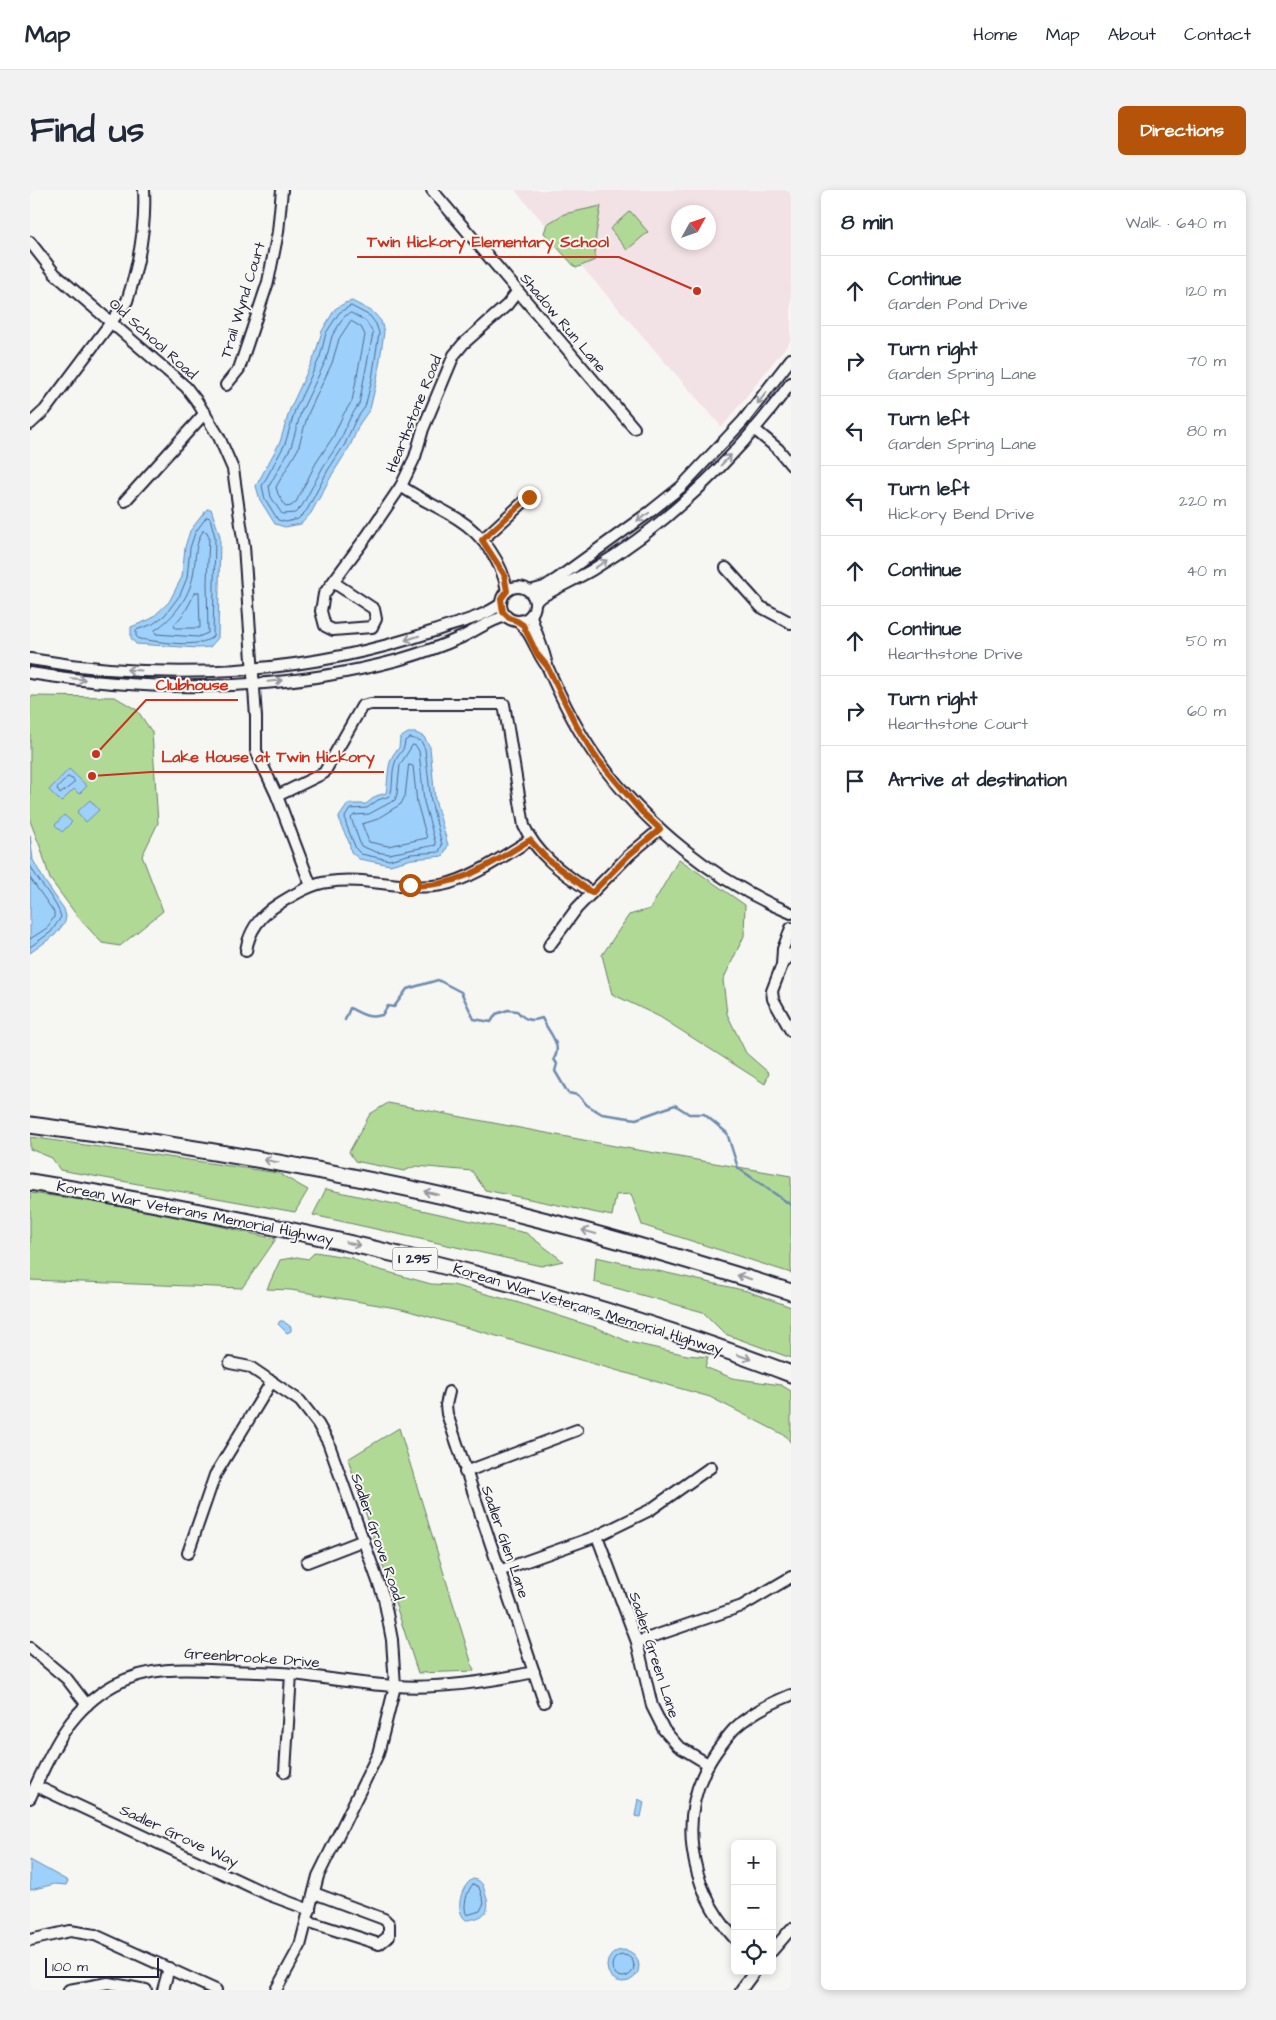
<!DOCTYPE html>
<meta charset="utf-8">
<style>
:root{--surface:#fff;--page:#f2f2f3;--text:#1f2937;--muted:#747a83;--line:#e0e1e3;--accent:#b45309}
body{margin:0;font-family:"Architects Daughter",sans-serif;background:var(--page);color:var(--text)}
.controls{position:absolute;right:15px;bottom:15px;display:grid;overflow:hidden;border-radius:8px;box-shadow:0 2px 8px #0003}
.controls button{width:45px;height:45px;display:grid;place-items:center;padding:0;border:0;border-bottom:1px solid var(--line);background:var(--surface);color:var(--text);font:25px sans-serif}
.compass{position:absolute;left:641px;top:15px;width:45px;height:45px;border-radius:50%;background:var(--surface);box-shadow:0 2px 8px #0003;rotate:50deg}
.scale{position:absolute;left:15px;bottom:12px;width:114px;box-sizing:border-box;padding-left:5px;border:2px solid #22223b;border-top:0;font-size:14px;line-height:18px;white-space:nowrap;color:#22223b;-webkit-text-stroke:4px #f6f6f2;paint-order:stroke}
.stop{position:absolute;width:15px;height:15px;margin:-11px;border:4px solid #b45309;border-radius:50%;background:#fff}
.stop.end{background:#b45309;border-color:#fff;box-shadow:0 1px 5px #0008}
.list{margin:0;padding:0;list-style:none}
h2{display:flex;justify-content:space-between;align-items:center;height:65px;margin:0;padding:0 20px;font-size:21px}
h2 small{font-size:16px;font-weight:400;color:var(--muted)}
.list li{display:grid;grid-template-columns:32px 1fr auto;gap:15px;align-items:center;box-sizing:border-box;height:70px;padding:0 20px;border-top:1px solid var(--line)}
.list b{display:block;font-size:19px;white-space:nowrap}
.list p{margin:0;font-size:16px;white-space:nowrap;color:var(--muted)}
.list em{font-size:16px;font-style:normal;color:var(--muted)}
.icon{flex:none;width:28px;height:28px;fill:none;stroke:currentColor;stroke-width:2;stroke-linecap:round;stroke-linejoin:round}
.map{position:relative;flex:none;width:761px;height:1800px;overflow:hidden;border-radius:8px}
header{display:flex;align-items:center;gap:30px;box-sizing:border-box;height:70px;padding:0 25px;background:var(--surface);border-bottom:1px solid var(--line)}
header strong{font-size:24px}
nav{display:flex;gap:28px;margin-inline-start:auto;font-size:18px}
.intro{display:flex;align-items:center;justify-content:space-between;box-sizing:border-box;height:120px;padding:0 30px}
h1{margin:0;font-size:35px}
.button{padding:12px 22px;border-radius:8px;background:var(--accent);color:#fff;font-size:18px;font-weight:700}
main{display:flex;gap:30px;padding:0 30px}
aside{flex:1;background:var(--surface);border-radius:8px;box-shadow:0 2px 8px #0003}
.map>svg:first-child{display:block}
.built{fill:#f2e1e5;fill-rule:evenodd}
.green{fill:#b0d996;stroke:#697e68}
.water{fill:#9dd1fb;stroke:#6c8bae}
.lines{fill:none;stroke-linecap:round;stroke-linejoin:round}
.shore{stroke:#536888;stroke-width:1}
.stream{stroke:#6c8bae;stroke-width:2.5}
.minor-casing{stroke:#22223b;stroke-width:14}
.highway-casing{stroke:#22223b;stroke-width:19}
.minor{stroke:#f6f6f2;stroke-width:10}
.highway{stroke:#f6f6f2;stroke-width:15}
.oneway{stroke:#9797a0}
.route{stroke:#b45309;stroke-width:6}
.labels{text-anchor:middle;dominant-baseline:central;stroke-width:4;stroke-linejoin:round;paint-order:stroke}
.shield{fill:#f6f6f2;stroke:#626272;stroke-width:1}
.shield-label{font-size:14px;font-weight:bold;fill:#22223b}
.street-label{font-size:15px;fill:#22223b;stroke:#f6f6f2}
.leader{fill:none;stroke:#c8321e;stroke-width:2}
.callout-dot{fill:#c8321e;stroke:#f6f6f2;stroke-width:2}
.callout-label{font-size:16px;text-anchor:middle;font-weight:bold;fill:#c8321e;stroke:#f6f6f2;stroke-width:4;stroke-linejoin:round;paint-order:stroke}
</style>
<header>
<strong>Map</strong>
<nav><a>Home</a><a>Map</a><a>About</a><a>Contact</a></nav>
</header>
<div class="intro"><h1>Find us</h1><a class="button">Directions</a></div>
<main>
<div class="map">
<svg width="761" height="1800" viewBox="0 0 761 1800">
<rect width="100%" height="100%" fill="#f6f6f2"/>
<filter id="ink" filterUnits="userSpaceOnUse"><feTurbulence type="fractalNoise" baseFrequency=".02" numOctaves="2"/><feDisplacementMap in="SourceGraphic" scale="10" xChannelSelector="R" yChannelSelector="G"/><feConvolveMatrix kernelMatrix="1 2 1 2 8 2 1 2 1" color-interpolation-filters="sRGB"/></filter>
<g filter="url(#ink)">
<path class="built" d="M485 0H761V150L692 237ZM648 22H678V52H648Z"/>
<g class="green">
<path d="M571 16 566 44 565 70 546 78 514 43 517 34 534 24Z"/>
<path d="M600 21 618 42 597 60 580 39Z"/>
<path d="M0 506 85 507 107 520 122 542 128 633 112 666 133 721 90 756 72 753 48 727 20 689 11 659 0 631Z"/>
<path d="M649 669 715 715 714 746 693 790 697 824 716 863 739 883 735 894 630 827 582 804 572 765 599 725 620 719Z"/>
<path d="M358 913 590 957 761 986V1083L612 1035 601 1004 586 1005 582 1026 455 1000 442 981 386 976 374 981 325 971 319 962 340 924Z"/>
<path d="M0 947 248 983 278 1000 265 1022 30 980 22 968 0 959Z"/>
<path d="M296 999 496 1043 533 1071 511 1076 283 1025Z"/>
<path d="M0 1003 101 1016 246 1049 212 1098 0 1090Z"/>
<path d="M285 1062 322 1068 336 1076 401 1094 423 1095 486 1112 570 1139 599 1152 657 1165 678 1167 675 1177 702 1188 751 1195 761 1201V1253L756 1246 680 1207 372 1119 261 1100 237 1099 250 1070 267 1067 278 1069Z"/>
<path d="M566 1067 717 1101 761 1117V1168L695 1144 673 1122 564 1092Z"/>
<path d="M369 1238 444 1481 388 1483 318 1269Z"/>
</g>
<g class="water">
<path d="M322 111 343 122 351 131 354 142 347 190 340 219 330 233 320 256 303 283 281 323 271 334 255 337 245 334 230 310 226 296 250 252 260 219 285 165 292 141 305 119 315 113Z"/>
<path d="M177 319H181L190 346 188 448 180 457 168 458 106 454 101 448V437L121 429 139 412 152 387 155 357 160 341Z"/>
<path d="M378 543H386L394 547 400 557 405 610 418 655 413 666 382 669 360 675 329 669 321 662 319 652 311 636 309 627 318 614H336L346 606 356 603C359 586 356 569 369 558L370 548Z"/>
<path d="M39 579 57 596 49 604 44 599 31 612 19 600Z"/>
<path d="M60 610 69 620 56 632 47 622Z"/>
<path d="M34 625 42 632 32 642 25 635Z"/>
<path d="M0 645 3 670 14 690 34 719 36 726 35 732 25 745 0 763Z"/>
<path d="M250 1131H253L261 1137V1141L257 1143 248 1134Z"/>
<path d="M608 1609 614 1612 611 1627 605 1626Z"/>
<path d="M0 1670 38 1691 36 1695 25 1694 0 1700Z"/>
<path d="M443 1689C454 1691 453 1697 456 1706 462 1722 452 1729 436 1730 424 1721 431 1695 443 1689Z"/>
<circle cx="593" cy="1776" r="16"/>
</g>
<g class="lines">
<g class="shore">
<path d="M321 116 340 126 346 134 349 143 342 189 335 217 325 231 315 254 298 280 277 320 268 329 256 332 248 330 235 309 232 296 255 254 265 220 290 167 296 143 309 123Z"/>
<path d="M321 123 336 131 343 143 329 214 320 228 310 251 293 277 272 316 265 323 252 324 241 307 239 296 261 257 271 222 296 170 302 146 314 127Z"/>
<path d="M321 131 331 137 335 145 322 211 313 225 303 247 286 273 266 312 261 316 256 317 248 304 246 297 268 259 278 224 302 173 309 149Z"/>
<path d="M177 327 180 328 185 347 183 446C171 460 126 451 109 449L106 446V440L123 434 135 425 150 405 157 388 160 358 165 343Z"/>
<path d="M173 341 177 342 179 347 177 392 178 443 168 447 126 444 125 440C145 427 162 404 164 379 166 366 165 353 173 341Z"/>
<path d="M169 402 170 438H145L144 435 155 422 165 403Z"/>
<path d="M380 548 391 551 395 559 401 611 412 655 409 662 381 664 359 670 331 664 326 659 316 634 315 627 320 619 337 618 348 610 360 606C364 595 361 583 365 573 368 562 374 564 375 551Z"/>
<path d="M383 555 386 556 389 561 394 612 406 655 359 664 346 662 331 656 321 628 324 625 339 624 365 610 367 604 370 575Z"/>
<path d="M379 575 383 576 387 613 397 648 358 656 339 652 332 634 345 630 371 614 375 606Z"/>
<path d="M38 587 44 590V593L30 604 27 599Z"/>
<path d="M0 675C7 691 28 712 31 727L21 742 0 757"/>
<path d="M0 688 24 722V727L17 738 0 749"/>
<path d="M443 1694 449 1697 454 1713 450 1721 437 1725C432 1718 437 1700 443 1694Z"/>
<circle cx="593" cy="1776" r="11"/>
</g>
<path class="stream" d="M315 830 320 818C331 824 339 829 352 825L358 816 364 817 377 799 408 790 431 802 444 829 461 832 466 824 478 820 487 821C495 830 500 832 512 828 518 842 533 854 524 869L527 874 525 881 538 903 548 905 557 915 572 924 606 929 645 915 659 924H674L697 943 708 978 761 1015"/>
<g class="minor-casing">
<g id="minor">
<path d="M402 0 604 238"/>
<path d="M0 52 25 84 156 197 166 210 189 247 203 279 214 356 226 527V561L247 606 281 696"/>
<path d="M196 195 209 179 238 92 248 42 252 0"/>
<path d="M0 234 15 220 97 111C109 74 116 38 114 0"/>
<path d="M724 239 748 259 761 275"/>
<path d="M371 296C389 309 409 317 428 329 452 344 473 373 477 401"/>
<path d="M95 311 175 223"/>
<path d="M452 350 499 307"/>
<path d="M696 378 731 417 761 433"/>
<path d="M303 392 344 419 346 429 342 437 303 440 295 436 291 421 294 404 337 346 371 296 385 267 393 239 424 165 433 154 477 115 487 102"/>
<circle cx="488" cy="414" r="17"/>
<path d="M500 401 514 397 527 389 621 321 651 297 713 231 761 169"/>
<path d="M505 411C523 399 543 391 562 380 640 333 707 266 761 193"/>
<path d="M487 431C502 441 506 463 517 476 514 458 505 443 501 425"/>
<path d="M0 469C135 492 275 485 404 441 426 433 452 428 471 414"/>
<path d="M517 476C531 508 546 539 566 567 615 635 684 691 761 723"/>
<path d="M0 483C121 502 249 502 368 470 389 464 412 456 432 447 447 440 460 430 476 426"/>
<path d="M247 606 294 583 332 516 341 514H474L494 636C508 667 535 684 562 703"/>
<path d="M761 738 753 759 752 775 761 764"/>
<path d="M519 756 547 718 599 665 630 639"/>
<path d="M216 761C219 740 232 724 250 713 265 704 281 694 298 692 336 686 375 701 412 695 442 689 475 665 500 650"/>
<path d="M752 775 742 801 743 809 761 841"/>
<path d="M200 1173 220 1177 270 1211 288 1234 298 1252 354 1408 362 1450 365 1496 348 1564 288 1686 270 1756 246 1800"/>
<path d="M419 1202 416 1215 417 1224 514 1512"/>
<path d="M435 1282 547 1240"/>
<path d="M567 1346 607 1452 622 1516 634 1540 648 1556 678 1574"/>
<path d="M158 1363 185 1285 242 1191"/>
<path d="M277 1372 334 1350"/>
<path d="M469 1381 567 1346 620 1320 681 1277"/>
<path d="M607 1452 712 1416 761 1387"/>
<path d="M0 1458 37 1489 57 1515"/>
<path d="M255 1582 261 1484"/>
<path d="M6 1596 237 1704 280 1720"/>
<path d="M0 1608C21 1563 37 1521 84 1495 121 1475 159 1479 199 1481 220 1482 242 1482 263 1484 297 1488 331 1494 365 1496 412 1499 458 1492 504 1482"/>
<path d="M277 1731 349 1754 359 1746V1734L354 1729 284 1703"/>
<path d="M705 1749C658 1697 645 1621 686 1562 692 1554 698 1545 705 1538 721 1523 741 1513 761 1505"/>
<path d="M0 1750 40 1741 65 1745 186 1800"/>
<path d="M742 1761 761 1739"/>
<path d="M39 1800 78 1793 116 1800"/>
<path d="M133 1800 139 1778"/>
<path d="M711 1800 725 1781"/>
</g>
</g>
<g class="highway-casing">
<g id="highway">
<path d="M0 935C169 957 336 985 501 1027 589 1049 675 1075 761 1102"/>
<path d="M0 992C258 1034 516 1091 761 1184"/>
</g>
</g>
<use href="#minor" class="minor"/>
<use href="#highway" class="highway"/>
</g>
<defs><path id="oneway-shaft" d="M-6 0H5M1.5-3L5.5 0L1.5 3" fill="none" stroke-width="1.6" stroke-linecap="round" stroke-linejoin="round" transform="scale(1.25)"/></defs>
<g class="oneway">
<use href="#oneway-shaft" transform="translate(732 208) rotate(129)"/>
<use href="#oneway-shaft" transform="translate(696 270) rotate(-46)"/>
<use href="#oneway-shaft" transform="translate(613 327) rotate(145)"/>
<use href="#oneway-shaft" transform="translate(571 374) rotate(-34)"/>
<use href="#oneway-shaft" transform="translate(382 448) rotate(162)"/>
<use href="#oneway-shaft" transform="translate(104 480) rotate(-177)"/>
<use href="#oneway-shaft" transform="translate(48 489) rotate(5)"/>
<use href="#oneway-shaft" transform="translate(245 491) rotate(-6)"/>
<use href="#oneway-shaft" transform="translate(241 971) rotate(-169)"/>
<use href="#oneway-shaft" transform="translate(401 1003) rotate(-167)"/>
<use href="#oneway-shaft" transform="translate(559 1042) rotate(-165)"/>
<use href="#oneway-shaft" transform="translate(323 1054) rotate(13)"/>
<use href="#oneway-shaft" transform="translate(714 1087) rotate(-163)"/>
<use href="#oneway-shaft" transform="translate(714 1167) rotate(19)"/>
</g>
</g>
<g class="lines" filter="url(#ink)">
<path class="route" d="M380 695C427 699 462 673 500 650L517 669 562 703 599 665 630 639 611 621 565 566 547 537 517 476 507 464 493 435 487 431 479 428 473 422 471 409 477 401 474 384 452 350 499 307"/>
</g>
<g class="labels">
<rect class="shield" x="362.5" y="1057.5" width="45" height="23" rx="4"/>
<g class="shield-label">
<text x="385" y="1069">I 295</text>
</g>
<g class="street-label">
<text transform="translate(213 110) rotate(-73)">Trail Wynd Court</text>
<text transform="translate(533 133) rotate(50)">Shadow Run Lane</text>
<text transform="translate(123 149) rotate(42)">Old School Road</text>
<text transform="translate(384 224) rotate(-68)">Hearthstone Road</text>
<text transform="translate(165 1023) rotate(11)">Korean War Veterans Memorial Highway</text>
<text transform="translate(558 1119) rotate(17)">Korean War Veterans Memorial Highway</text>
<text transform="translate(347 1347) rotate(71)">Sadler Grove Road</text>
<text transform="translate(475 1352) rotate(71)">Sadler Glen Lane</text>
<text transform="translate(624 1465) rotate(72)">Sadler Green Lane</text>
<text transform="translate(222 1468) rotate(4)">Greenbrooke Drive</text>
<text transform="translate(149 1646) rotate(25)">Sadler Grove Way</text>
</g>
</g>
<path class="leader" d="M667 101L589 67H327M66 564L116 510H208M62 586L121 582H354"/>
<g class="callout-dot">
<circle cx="667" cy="101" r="5"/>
<circle cx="66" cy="564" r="5"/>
<circle cx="62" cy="586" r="5"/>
</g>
<g class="callout-label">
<text x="458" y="57">Twin Hickory Elementary School</text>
<text x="162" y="500">Clubhouse</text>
<text x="238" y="572">Lake House at Twin Hickory</text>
</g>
</svg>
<div class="controls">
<button>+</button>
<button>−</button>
<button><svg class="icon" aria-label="locate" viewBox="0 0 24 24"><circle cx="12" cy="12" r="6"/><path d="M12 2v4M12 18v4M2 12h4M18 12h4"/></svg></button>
</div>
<svg class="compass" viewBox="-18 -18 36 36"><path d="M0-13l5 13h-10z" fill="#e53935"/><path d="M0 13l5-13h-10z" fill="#747a83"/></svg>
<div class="scale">100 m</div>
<div class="stop" style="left:380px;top:695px"></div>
<div class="stop end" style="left:499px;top:307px"></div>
</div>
<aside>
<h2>8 min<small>Walk · 640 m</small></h2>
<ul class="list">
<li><svg class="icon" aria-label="ahead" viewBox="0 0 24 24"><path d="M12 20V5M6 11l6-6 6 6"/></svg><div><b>Continue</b><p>Garden Pond Drive</p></div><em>120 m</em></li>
<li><svg class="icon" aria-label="right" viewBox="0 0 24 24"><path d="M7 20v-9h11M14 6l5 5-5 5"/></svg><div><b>Turn right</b><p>Garden Spring Lane</p></div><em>70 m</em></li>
<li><svg class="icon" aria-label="left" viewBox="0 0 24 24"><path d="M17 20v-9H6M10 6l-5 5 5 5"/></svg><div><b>Turn left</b><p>Garden Spring Lane</p></div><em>80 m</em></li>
<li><svg class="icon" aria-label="left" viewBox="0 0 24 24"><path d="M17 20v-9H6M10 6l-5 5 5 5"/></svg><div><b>Turn left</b><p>Hickory Bend Drive</p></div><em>220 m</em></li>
<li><svg class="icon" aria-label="ahead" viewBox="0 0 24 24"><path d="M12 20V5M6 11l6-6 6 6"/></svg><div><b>Continue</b></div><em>40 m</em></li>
<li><svg class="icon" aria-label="ahead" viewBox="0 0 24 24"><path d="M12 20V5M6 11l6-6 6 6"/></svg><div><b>Continue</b><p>Hearthstone Drive</p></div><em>50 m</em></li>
<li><svg class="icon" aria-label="right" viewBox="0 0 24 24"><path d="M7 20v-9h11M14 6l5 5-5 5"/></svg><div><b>Turn right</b><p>Hearthstone Court</p></div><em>60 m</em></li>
<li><svg class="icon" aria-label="arrive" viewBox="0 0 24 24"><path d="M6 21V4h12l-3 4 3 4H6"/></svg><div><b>Arrive at destination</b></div></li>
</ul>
</aside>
</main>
